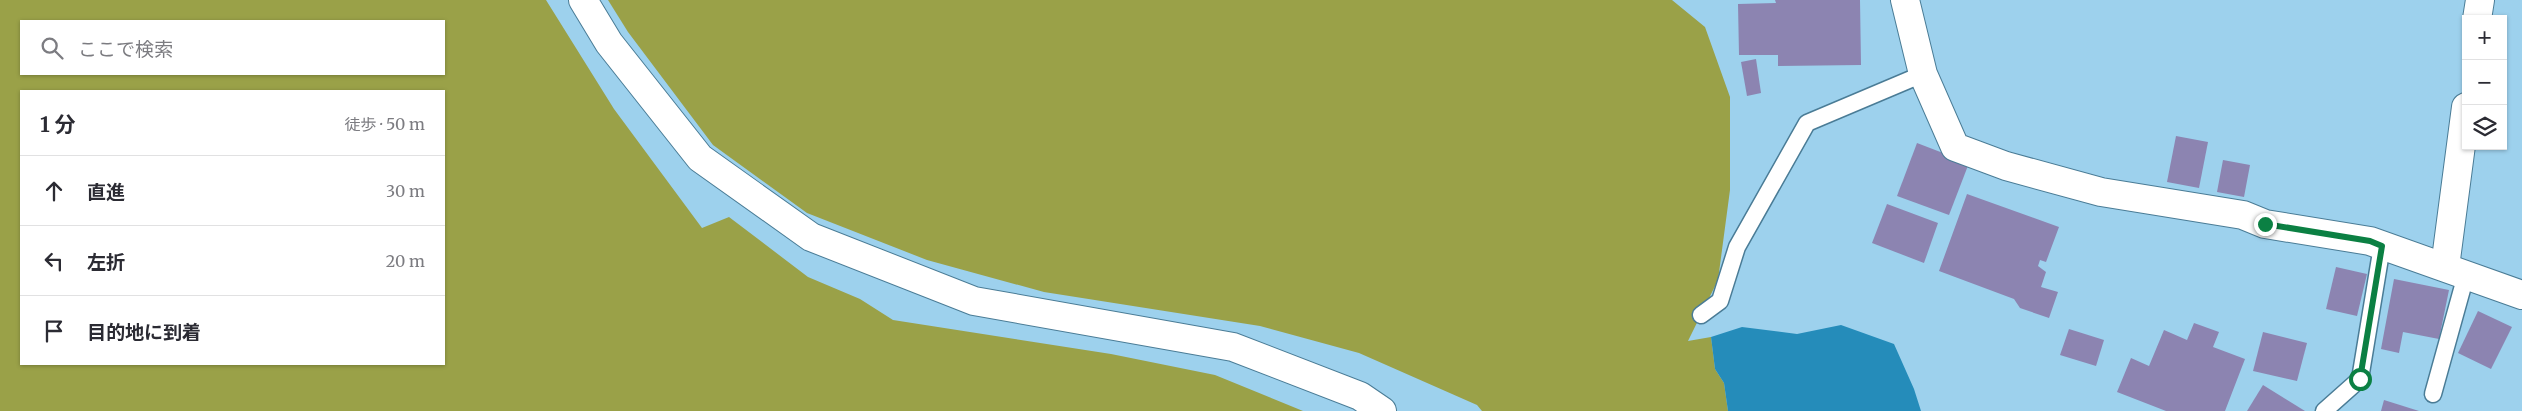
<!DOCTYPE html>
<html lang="ja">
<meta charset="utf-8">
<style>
:root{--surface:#fff;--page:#f2f2f3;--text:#2b2b33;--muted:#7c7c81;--line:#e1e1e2}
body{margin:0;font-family:Merriweather,"Noto Sans JP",serif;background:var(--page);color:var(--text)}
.controls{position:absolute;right:15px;top:15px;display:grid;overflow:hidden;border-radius:0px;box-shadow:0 1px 4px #0004}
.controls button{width:45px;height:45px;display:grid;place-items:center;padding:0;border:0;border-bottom:1px solid var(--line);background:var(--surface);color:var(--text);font:25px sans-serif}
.stop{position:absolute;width:15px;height:15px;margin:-11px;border:4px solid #0b8043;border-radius:50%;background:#fff}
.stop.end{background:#0b8043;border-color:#fff;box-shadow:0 1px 5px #0008}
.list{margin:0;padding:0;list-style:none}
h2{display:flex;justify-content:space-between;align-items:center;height:65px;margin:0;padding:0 20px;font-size:21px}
h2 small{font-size:16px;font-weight:400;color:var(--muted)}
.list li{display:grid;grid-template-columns:32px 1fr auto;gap:15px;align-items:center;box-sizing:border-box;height:70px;padding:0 20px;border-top:1px solid var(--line)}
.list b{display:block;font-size:19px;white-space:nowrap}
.list em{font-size:16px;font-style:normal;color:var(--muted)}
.icon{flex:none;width:28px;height:28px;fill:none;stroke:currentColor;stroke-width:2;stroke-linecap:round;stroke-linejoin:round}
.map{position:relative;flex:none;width:2522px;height:411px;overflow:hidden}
.search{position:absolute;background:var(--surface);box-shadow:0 1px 4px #0004;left:20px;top:20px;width:425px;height:55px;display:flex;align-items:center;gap:12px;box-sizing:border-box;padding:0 18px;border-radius:0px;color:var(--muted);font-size:19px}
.panel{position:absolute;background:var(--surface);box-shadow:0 1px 4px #0004;left:20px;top:90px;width:425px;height:275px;border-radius:0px}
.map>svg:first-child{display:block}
.forest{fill:#9aa148;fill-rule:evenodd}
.water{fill:#258cba}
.building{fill:#8c84b1}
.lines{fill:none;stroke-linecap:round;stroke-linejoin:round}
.service-casing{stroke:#4a7c96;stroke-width:19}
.minor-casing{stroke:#4a7c96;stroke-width:30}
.tertiary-casing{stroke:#4a7c96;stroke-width:30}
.service{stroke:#fff;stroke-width:16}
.minor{stroke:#fff;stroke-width:28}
.tertiary{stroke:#fff;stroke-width:28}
.route{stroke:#0b8043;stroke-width:6}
</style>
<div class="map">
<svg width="2522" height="411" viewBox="0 0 2522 411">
<rect width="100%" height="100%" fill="#9dd1ed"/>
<g class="forest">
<path d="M0 0H546L614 109 702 228 729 217 808 277 860 299 893 320 1111 354 1215 375 1303 411H0ZM21 21H444V74H21ZM21 91H444V364H21Z"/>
<path d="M608 0H1672L1705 27 1730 97V190L1718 280 1688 341 1711 337 1715 369 1724 383 1728 411H1482L1477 405 1359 353 1260 326 1044 292 927 260 807 213 713 145 628 32Z"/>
</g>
<path class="water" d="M1841 325 1894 344 1914 389 1921 411H1728L1724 383 1715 369 1711 337 1742 327 1797 334Z"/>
<g class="building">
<path d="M1775 0H1860L1861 65 1778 66V55H1739L1738 4 1776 3Z"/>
<path d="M1756 59 1761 93 1747 96 1741 62Z"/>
<path d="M2176 136 2208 142 2199 188 2167 182Z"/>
<path d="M1917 143 1969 163 1949 215 1897 196Z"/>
<path d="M2223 160 2250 165 2244 197 2217 192Z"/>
<path d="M1967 194 2059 227 2046 262 2040 260 2038 266 2046 272 2041 287 2058 292 2049 318 2020 308 2014 299 1939 271Z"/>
<path d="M1887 204 1938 223 1924 263 1872 243Z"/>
<path d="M2336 267 2367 274 2357 316 2326 309Z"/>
<path d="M2394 279 2449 290 2439 339 2403 332 2399 353 2381 349Z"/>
<path d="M2478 311 2512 327 2491 369 2458 353Z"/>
<path d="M2194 323 2219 332 2213 347 2245 359 2225 411H2166L2117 392 2131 358 2149 366 2164 330 2187 340Z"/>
<path d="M2069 329 2104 340 2096 366 2060 355Z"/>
<path d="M2263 332 2307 343 2297 381 2253 371Z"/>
<path d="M2263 385 2305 411H2247Z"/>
<path d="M2384 400 2419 411H2381Z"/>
</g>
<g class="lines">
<g class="service-casing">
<g id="service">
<path d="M1701 315 1720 301 1737 247 1807 123 1923 74"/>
<path d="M2433 394 2466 275"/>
<path d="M2324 411 2360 379 2382 246"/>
</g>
</g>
<g class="minor-casing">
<g id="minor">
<path d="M1905 0 1923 74 1955 147 2006 166 2101 192 2243 215 2265 224 2370 241 2522 295"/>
<path d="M2477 19 2480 0"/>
<path d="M2445 267 2466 107"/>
</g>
</g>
<g class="tertiary-casing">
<path id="tertiary" d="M583 0 609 43 700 158 811 237 974 301 1233 347 1360 396 1382 411"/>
</g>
<use href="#service" class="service"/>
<use href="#minor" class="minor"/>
<use href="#tertiary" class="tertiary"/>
</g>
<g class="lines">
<path class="route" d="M2265 224 2370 241 2382 246 2360 379"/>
</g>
</svg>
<div class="controls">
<button>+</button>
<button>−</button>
<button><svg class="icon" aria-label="layers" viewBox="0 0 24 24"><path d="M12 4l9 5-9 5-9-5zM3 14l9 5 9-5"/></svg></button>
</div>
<div class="stop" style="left:2360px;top:379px"></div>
<div class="stop end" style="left:2265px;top:224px"></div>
<div class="search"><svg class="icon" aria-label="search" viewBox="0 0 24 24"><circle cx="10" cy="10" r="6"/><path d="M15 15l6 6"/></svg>ここで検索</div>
<section class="panel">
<h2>1 分<small>徒歩 · 50 m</small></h2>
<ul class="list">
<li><svg class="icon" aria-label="ahead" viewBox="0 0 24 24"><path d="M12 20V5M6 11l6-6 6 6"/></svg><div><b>直進</b></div><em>30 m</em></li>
<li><svg class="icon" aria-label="left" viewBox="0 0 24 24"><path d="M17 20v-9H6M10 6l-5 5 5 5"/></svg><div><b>左折</b></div><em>20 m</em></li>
<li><svg class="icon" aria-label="arrive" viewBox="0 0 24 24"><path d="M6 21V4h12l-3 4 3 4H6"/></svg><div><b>目的地に到着</b></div></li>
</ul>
</section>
</div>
